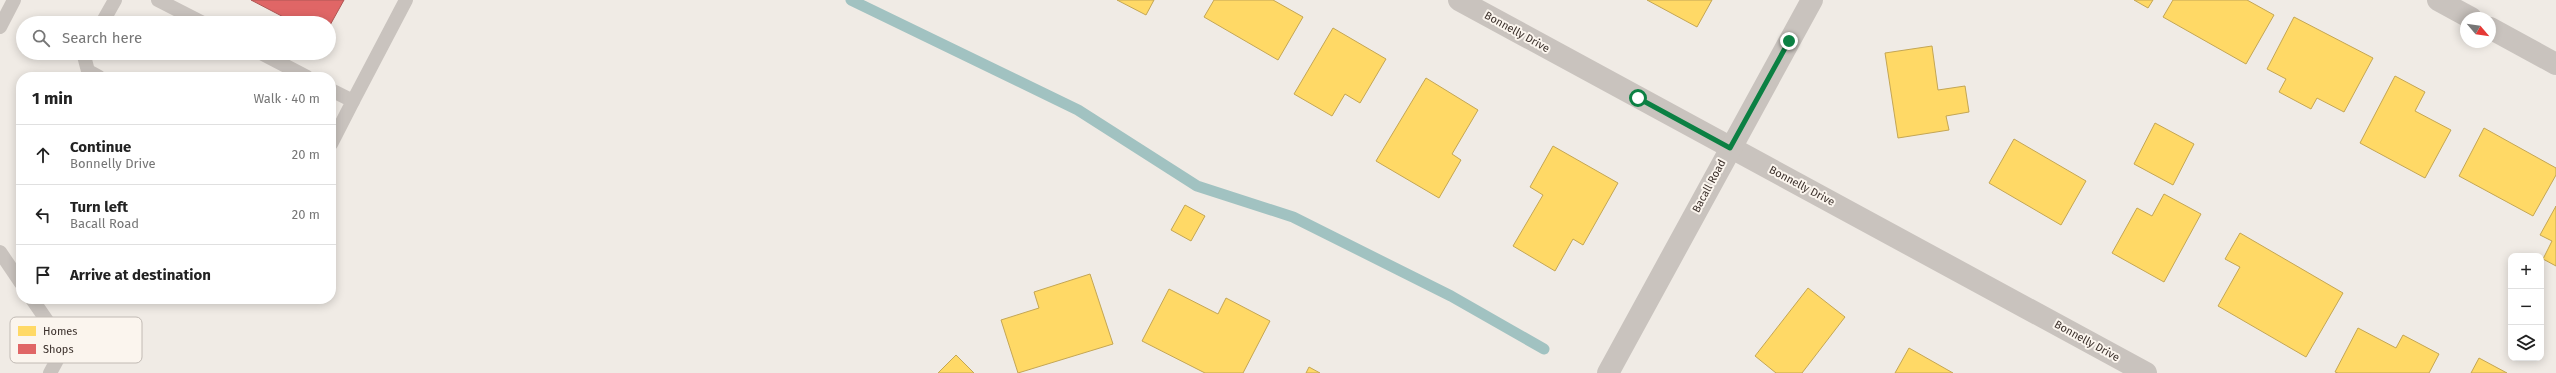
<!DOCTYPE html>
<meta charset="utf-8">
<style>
:root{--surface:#fff;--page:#f2f2f2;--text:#222;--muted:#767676;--line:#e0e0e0}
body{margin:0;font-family:"Fira Sans",sans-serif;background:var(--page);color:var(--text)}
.controls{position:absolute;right:12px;bottom:12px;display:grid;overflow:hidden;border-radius:8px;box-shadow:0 2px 10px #0003}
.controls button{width:36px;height:36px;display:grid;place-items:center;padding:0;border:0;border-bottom:1px solid var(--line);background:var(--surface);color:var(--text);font:20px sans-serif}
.compass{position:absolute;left:2460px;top:12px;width:36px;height:36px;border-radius:50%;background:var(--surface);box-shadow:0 2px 10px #0003;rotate:119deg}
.stop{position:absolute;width:12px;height:12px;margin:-9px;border:3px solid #0b8043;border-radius:50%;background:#fff}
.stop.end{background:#0b8043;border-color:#fff;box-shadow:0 1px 4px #0008}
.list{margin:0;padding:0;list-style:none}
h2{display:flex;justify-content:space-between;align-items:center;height:52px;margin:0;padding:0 16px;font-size:17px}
h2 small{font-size:13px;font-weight:400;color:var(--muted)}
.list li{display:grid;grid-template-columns:26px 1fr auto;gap:12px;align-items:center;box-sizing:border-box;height:60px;padding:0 16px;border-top:1px solid var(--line)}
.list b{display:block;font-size:15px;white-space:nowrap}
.list p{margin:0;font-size:13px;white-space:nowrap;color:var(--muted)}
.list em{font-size:13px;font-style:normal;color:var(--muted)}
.icon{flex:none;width:22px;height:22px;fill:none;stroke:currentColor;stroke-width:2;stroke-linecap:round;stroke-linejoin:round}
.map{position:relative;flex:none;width:2556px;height:373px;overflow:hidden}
.search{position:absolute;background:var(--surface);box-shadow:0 2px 10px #0003;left:16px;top:16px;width:320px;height:44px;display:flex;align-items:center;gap:10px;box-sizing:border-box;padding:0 14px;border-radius:22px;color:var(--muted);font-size:15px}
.panel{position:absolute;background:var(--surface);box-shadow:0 2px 10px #0003;left:16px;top:72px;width:320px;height:232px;border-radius:16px}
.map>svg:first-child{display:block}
.homes{fill:#ffd966;stroke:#c4a654}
.shops{fill:#e06666;stroke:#ae5654}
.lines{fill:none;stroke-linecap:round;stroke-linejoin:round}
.stream{stroke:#a1c2c1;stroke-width:11}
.service{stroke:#c9c3be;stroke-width:14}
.minor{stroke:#c9c3be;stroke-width:22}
.route{stroke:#0b8043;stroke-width:5}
.labels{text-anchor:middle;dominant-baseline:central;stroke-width:4;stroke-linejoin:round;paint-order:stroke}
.street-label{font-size:11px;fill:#3b302b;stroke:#fbf5ee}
.key{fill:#fbf5ee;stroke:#c1bab4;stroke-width:1}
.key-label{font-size:11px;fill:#3b302b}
</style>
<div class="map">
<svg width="2556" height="373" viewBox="0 0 2556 373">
<rect width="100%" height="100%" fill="#f0ebe5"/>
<g class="homes">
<path d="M1117 0H1154L1146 15Z"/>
<path d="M1214 0H1273L1303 17 1278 60 1204 17Z"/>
<path d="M1647 0H1712L1697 27Z"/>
<path d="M2134 0H2153L2148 8Z"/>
<path d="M2173 0H2247L2274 15 2246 64 2163 17Z"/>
<path d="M2294 17 2373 58 2344 112 2317 98 2311 109 2279 92 2286 79 2267 69Z"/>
<path d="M1333 28 1386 59 1360 103 1345 94 1332 116 1294 94Z"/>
<path d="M1932 46 1938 90 1965 86 1969 112 1946 116 1949 130 1898 138 1885 53Z"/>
<path d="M2395 76 2425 92 2415 111 2451 130 2425 178 2360 143Z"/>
<path d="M1426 78 1478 110 1452 154 1461 160 1439 198 1376 161Z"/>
<path d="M2155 123 2194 144 2173 185 2134 164Z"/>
<path d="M2484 128 2556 168V175L2533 216 2459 176Z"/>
<path d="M2014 139 2086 181 2061 225 1989 183Z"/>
<path d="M1553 146 1618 183 1583 245 1573 239 1555 271 1513 246 1543 195 1530 187Z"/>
<path d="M2164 194 2201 214 2164 282 2112 253 2137 208 2152 216Z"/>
<path d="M1185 205 1205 216 1191 241 1171 230Z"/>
<path d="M2556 206V266L2543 259 2552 241 2540 235Z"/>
<path d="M2240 233 2343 293 2306 357 2218 306 2240 267 2225 259Z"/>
<path d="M1090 274 1113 344 1018 373 1001 320 1039 308 1034 292Z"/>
<path d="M1808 288 1845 317 1802 373H1776L1755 356Z"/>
<path d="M1169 289 1218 314 1226 298 1270 321 1243 373H1205L1142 341Z"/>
<path d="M2358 328 2396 348 2403 335 2439 354 2429 373H2338L2335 372Z"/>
<path d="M1909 348 1953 373H1895Z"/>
<path d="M956 355 974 373H938Z"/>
<path d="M2479 358 2507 373H2471Z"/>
<path d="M1309 367 1320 373H1306Z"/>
</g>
<path class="shops" d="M251 0H344L329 27V23H295Z"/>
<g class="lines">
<path class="stream" d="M851 0 1078 110 1197 186 1293 217 1451 296 1544 349"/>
<g class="service">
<path d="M158 0 203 23"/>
<path d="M102 23 115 0"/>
<path d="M0 27 14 0"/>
<path d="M86 53 84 56 88 71 99 77"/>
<path d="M261 53 307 77"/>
<path d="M331 90 353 101 331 144"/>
<path d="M353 101 406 0"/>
<path d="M0 252 21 283"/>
<path d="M32 299 52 328 63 349 50 373"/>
</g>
<g class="minor">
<path d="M1459 0 2146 373"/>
<path d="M2438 0 2471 18"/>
<path d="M2490 28 2556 64"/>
<path d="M1608 373 1812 0"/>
</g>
</g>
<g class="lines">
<path class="route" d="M1638 98 1730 148 1789 41"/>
</g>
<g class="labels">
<g class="street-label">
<text transform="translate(1517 32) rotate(29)">Bonnelly Drive</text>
<text transform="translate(1709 186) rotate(-62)">Bacall Road</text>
<text transform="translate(1802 186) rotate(28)">Bonnelly Drive</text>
<text transform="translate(2087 341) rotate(29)">Bonnelly Drive</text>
</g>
</g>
<rect x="10" y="317" width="132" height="46" rx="6" class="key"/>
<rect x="18" y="326" width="18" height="10" fill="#ffd966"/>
<rect x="18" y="344" width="18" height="10" fill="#e06666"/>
<g class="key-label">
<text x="43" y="335">Homes</text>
<text x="43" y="353">Shops</text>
</g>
</svg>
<div class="controls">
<button>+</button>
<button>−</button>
<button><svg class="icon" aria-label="layers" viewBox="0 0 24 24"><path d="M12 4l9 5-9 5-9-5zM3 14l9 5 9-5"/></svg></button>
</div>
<svg class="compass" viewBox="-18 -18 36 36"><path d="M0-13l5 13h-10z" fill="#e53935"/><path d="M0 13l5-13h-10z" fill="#767676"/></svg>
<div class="stop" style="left:1638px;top:98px"></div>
<div class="stop end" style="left:1789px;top:41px"></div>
<div class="search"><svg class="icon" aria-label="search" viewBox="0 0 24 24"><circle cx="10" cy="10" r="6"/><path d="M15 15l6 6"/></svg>Search here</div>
<section class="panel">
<h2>1 min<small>Walk · 40 m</small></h2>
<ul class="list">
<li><svg class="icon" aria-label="ahead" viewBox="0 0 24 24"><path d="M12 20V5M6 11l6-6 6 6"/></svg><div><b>Continue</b><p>Bonnelly Drive</p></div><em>20 m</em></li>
<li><svg class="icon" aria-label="left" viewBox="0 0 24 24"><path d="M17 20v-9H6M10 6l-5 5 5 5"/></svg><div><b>Turn left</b><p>Bacall Road</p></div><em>20 m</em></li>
<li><svg class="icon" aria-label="arrive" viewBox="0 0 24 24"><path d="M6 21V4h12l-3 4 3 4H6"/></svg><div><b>Arrive at destination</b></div></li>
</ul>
</section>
</div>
